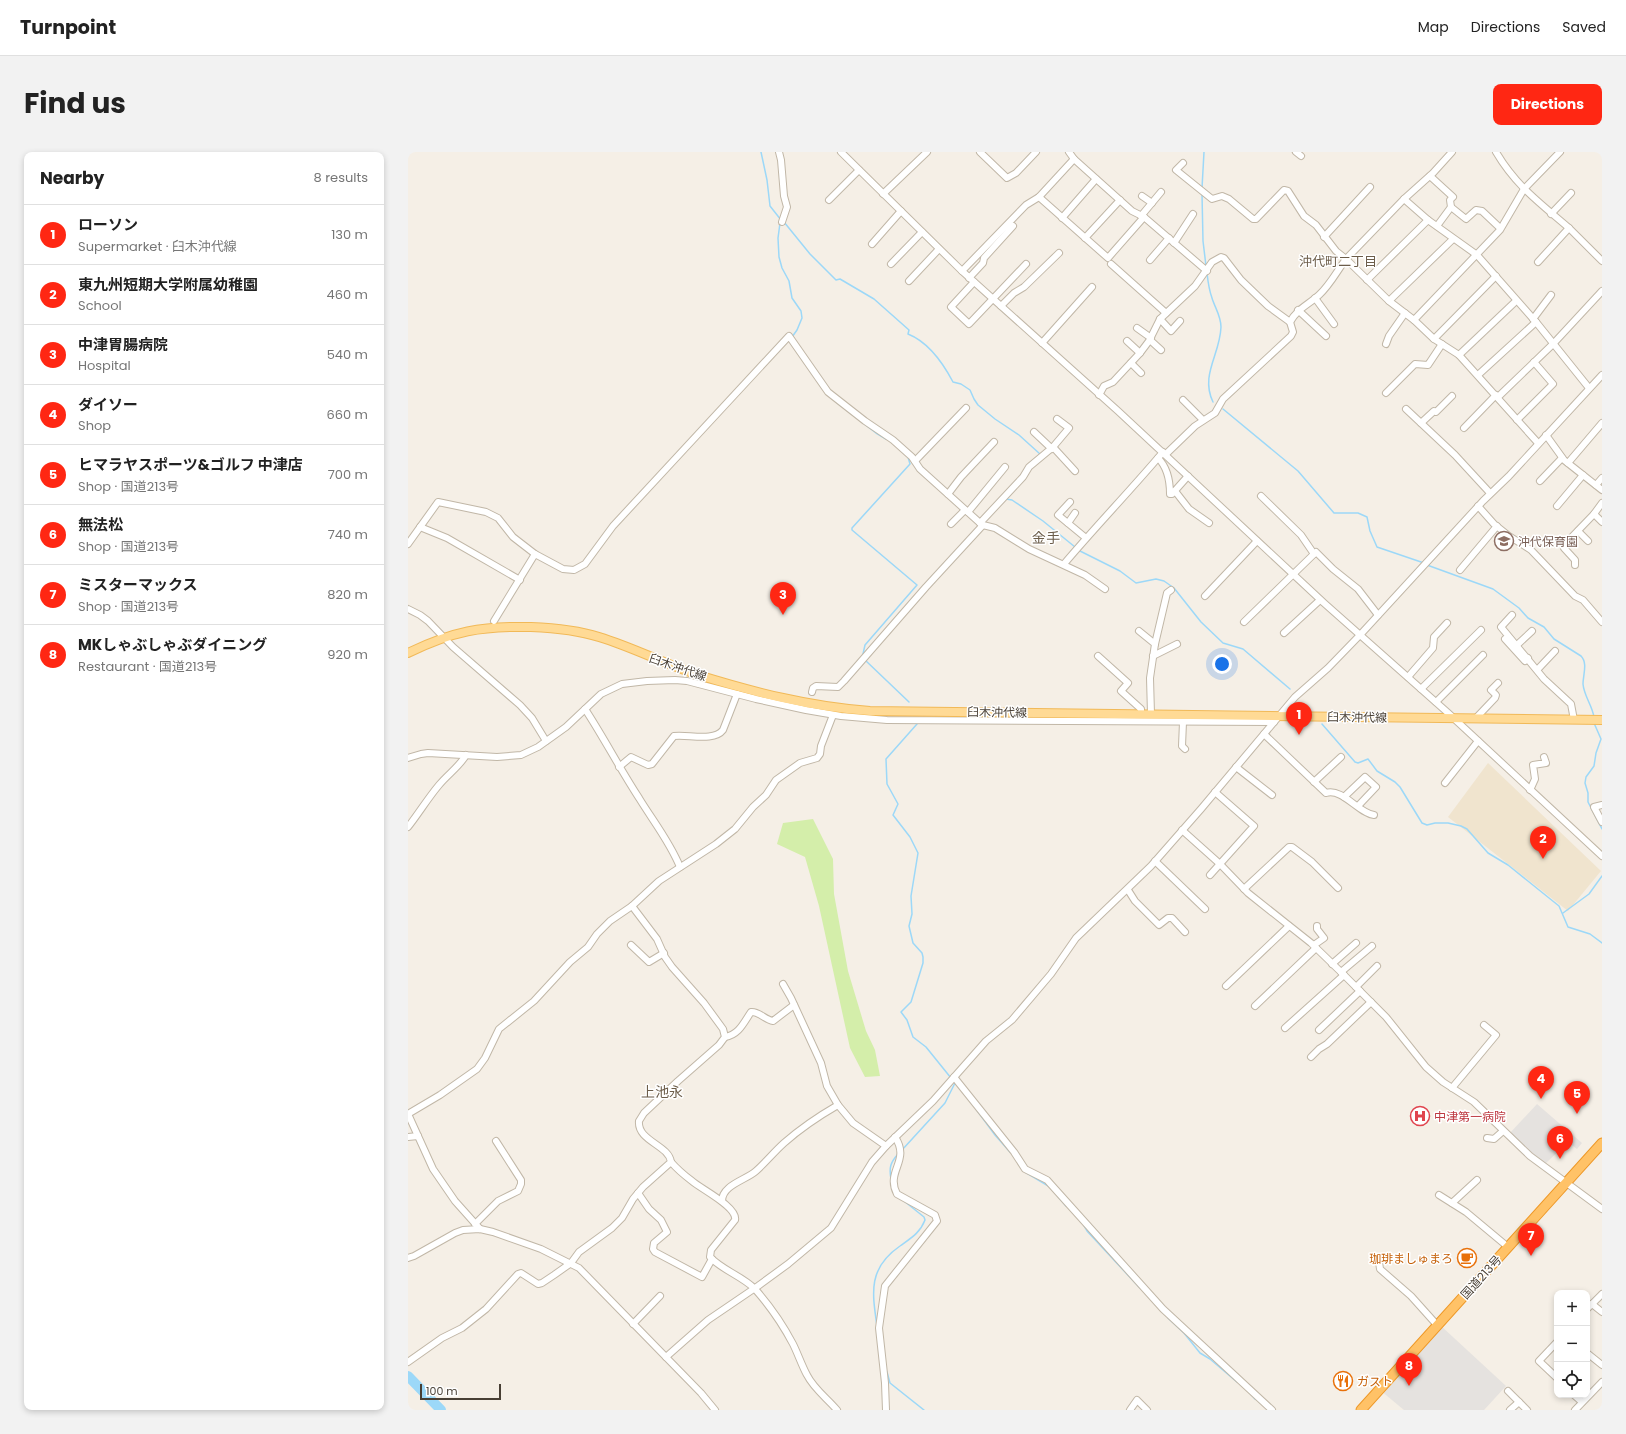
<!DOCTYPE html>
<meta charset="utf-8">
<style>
:root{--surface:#fff;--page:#f2f2f2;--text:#222;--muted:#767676;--line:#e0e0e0;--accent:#ff2713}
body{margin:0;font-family:Poppins,"Noto Sans JP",sans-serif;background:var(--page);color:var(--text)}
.controls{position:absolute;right:12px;bottom:12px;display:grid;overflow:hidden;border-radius:8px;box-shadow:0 2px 6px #0003}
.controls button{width:36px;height:36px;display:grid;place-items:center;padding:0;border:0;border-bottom:1px solid var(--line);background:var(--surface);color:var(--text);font:20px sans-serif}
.scale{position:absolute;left:12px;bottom:10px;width:81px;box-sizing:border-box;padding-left:4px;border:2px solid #483f34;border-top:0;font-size:11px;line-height:14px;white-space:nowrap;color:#483f34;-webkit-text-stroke:3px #fff;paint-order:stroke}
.you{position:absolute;left:814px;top:512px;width:14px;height:14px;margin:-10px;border:3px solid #fff;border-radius:50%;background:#1a73e8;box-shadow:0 0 0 6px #1a73e833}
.badge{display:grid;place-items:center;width:26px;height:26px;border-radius:50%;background:var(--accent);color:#fff;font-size:13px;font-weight:700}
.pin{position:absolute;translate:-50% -33px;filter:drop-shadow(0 1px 2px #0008)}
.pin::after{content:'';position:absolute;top:21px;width:14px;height:12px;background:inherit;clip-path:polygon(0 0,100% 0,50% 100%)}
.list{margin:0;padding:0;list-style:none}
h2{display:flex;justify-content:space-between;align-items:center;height:52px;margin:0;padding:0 16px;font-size:17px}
h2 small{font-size:13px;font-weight:400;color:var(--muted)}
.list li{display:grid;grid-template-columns:26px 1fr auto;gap:12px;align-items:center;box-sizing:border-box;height:60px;padding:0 16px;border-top:1px solid var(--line)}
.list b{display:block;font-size:15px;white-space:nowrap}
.list p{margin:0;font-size:13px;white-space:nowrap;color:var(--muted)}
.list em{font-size:13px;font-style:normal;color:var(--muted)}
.icon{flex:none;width:22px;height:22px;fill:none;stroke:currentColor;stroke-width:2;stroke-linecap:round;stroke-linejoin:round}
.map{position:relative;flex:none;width:1194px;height:1258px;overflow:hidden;border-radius:8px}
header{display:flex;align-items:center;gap:24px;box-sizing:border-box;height:56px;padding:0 20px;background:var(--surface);border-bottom:1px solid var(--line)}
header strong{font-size:19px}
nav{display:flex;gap:22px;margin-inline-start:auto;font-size:14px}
.intro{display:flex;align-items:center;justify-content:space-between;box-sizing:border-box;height:96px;padding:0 24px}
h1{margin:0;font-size:28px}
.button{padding:10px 18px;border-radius:8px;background:var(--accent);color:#fff;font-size:14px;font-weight:700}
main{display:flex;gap:24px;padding:0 24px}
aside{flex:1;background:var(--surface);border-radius:8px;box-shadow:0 2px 6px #0003}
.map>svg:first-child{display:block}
.education{fill:#f0e4ce}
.green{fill:#d4eeaa}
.parking{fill:#e5e2df}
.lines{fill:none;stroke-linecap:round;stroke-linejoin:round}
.stream{stroke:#9cd8f8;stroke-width:1.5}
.river{stroke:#9cd8f8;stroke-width:10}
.minor-casing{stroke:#c1b7a7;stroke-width:8}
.major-casing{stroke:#f1b958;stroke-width:10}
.highway-casing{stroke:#ee9827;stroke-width:11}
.minor{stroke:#fff;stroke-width:6}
.major{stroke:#ffda95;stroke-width:8}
.highway{stroke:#ffc267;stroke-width:9}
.labels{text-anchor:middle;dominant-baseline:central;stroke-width:3;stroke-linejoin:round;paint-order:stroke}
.education-label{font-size:12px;fill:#785e54;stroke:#fff;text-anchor:start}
.street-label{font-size:12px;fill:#483f34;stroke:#fff}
.health-label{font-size:12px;fill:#be3a42;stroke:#fff;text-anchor:start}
.food-label{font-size:12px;fill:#c56008;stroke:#fff;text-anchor:end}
.neighbourhood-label{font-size:13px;fill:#6c5d4a;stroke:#fff}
.quarter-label{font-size:14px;fill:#6c5d4a;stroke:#fff}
</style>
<header>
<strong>Turnpoint</strong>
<nav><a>Map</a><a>Directions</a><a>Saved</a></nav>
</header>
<div class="intro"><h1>Find us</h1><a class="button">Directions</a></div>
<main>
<aside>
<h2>Nearby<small>8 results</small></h2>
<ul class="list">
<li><span class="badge">1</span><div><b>ローソン</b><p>Supermarket · 臼木沖代線</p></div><em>130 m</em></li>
<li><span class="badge">2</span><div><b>東九州短期大学附属幼稚園</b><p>School</p></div><em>460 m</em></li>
<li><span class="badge">3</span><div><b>中津胃腸病院</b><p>Hospital</p></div><em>540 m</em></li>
<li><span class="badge">4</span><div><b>ダイソー</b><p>Shop</p></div><em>660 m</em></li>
<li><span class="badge">5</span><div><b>ヒマラヤスポーツ&amp;ゴルフ 中津店</b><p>Shop · 国道213号</p></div><em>700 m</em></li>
<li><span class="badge">6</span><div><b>無法松</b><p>Shop · 国道213号</p></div><em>740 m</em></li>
<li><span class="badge">7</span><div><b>ミスターマックス</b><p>Shop · 国道213号</p></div><em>820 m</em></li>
<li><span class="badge">8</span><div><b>MKしゃぶしゃぶダイニング</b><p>Restaurant · 国道213号</p></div><em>920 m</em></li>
</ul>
</aside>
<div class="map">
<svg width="1194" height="1258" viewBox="0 0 1194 1258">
<rect width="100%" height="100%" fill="#f5efe6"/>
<path class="education" d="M1080 611 1193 719 1160 759 1040 665Z"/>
<path class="green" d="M405 667 425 707 426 742 440 819 458 879 467 898 472 924 457 925 442 896 411 754 397 705 369 692 375 671Z"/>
<g class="parking">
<path d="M1129 952 1174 991 1169 997 1160 990 1137 1012 1101 982Z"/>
<path d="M1033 1174 1098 1234 1076 1258H996L972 1238Z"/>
</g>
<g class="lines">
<g class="stream">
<path d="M353 0 359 28 362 54 373 68"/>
<path d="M794 36 796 0"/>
<path d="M794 42 795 89 798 114"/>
<path d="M376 70 402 102 428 128 432 127 466 147 501 178 500 182C520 190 535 211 545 230L553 232 562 238 566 247 570 253 587 267 611 283 632 302"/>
<path d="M372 71 370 86 371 105 374 116 381 129 384 146 393 159 394 166 389 178 384 185"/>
<path d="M799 121C800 130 801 138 804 146 807 156 813 164 813 175 812 203 792 223 805 250"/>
<path d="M428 250 468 281 478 287"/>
<path d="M815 257 890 319 926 361H950L959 365 962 379 969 395 1016 411"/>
<path d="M599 346 598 347 604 348 635 369 667 395"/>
<path d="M670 398 712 419 728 431 748 427 756 429 766 436 793 470 815 491 835 497 882 537"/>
<path d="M1019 413 1085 437 1111 456 1120 466 1136 475 1146 487 1173 504C1180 511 1175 523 1175 532 1176 544 1184 553 1186 565"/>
<path d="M455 502 457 493 509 433 444 378V376L502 312 500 305"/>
<path d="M457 508 501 550"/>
<path d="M1186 571 1193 587 1188 601 1186 614 1178 625 1177 631 1180 641V650L1194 677"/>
<path d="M509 572 478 607 479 632 490 652 485 663 502 685 510 701 503 744 504 762 501 774 505 791 514 801 515 805V811L503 850 493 860 499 868 505 885 518 895 543 926"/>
<path d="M914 572 947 610 950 611 960 607 969 619 987 630 992 635 1014 671 1019 673 1027 671H1040L1053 674 1059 677 1080 701 1100 713 1151 754 1160 775 1182 782 1194 791"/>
<path d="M1155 761 1181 742 1194 724"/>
<path d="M568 957 587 983 602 1000"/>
<path d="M494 998 537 951 547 931"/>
<path d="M617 1020 642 1035 658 1054"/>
<path d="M483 1027C481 1016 482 1011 490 1002"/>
<path d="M675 1072 679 1079 732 1136"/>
<path d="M760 1166 776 1181 792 1201 802 1207 829 1230"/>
<path d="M469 1174C464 1140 460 1116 492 1094 503 1086 512 1081 517 1068L516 1065 496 1049"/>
<path d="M479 1220 482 1231 516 1258"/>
<path d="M841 1240 847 1247 850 1248"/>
</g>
<path class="river" d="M0 1224 33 1258"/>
<g class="minor-casing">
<g id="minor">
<path d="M371 0 373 8 376 44 379 55 374 70"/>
<path d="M433 0 554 119 710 259 916 451 1039 560 1194 704"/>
<path d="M572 0 599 26 608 21 628 0"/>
<path d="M661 0 666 7"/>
<path d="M888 0 893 4"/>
<path d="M1088 0C1108 34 1132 51 1161 76 1172 87 1183 98 1194 109"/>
<path d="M775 11 768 18 804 47 814 44 821 47 845 67H848L876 38 880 39 896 64 908 73 928 99 938 107 996 47 1025 21 1044 0"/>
<path d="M1022 24 1045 45 1042 48 1043 55 1058 67 1068 58 1074 59 1092 76"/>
<path d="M475 42 519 0"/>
<path d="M734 44 744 51"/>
<path d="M631 45 700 106 736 65"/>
<path d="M996 47 1020 68 1069 103 1128 170 1181 236"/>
<path d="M421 48 451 18"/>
<path d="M1143 62 1163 41"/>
<path d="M733 64 753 40"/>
<path d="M654 66 688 27"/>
<path d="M1029 74 1043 55"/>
<path d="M916 85 962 35"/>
<path d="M677 86 712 48"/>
<path d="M766 91 785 62"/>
<path d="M464 92 493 59"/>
<path d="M742 108 761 86"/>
<path d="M1130 110 1161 76"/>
<path d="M483 112 514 80"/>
<path d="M703 112 758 161"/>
<path d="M554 119 618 53 631 45 666 7 724 59 736 65 799 119"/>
<path d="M561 126 575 111 576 106 605 74"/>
<path d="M959 128 1020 68"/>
<path d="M501 129 531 97"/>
<path d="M566 130 543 155 561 172 618 112"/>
<path d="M907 146 926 172"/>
<path d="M981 149 1045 87"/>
<path d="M593 154 606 141 616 135 651 101"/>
<path d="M890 158 918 184"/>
<path d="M752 167 763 179 772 169"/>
<path d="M1125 167 1143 143"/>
<path d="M1006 168 1092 78 1116 37 1152 0"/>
<path d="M729 176 743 186"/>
<path d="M1026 187 1088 124"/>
<path d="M742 188 753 198"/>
<path d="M719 189 732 201"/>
<path d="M634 191 684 135"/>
<path d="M978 192 981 184 997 161"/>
<path d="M1051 203 1108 149"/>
<path d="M723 211 733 221"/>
<path d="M1070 223 1128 170"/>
<path d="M978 241 1007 212 1020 213 1034 192"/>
<path d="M691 243 696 234 705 230 732 201 741 189 752 167 787 134 804 110 813 105 816 106 833 128 860 154 882 170C889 157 900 153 911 143 922 133 929 119 938 107L981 149 1006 168 1026 187 1051 203 1130 291"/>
<path d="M1090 245 1145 192 1194 139"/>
<path d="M775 248 795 268"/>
<path d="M998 257 1047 303 1082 341"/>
<path d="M1109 268 1145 232 1126 210"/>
<path d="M1013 271 1026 259 1028 260 1044 244"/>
<path d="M1056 276 1088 243"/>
<path d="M626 280 644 297"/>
<path d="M1138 283 1156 308 1194 338"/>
<path d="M645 295 661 276 649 267"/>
<path d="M758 302 787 274 807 261 815 247 883 184 885 180 882 170"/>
<path d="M750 306C759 315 762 329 762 342H764L780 324"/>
<path d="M507 309 558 256"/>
<path d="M1160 311 1194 271"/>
<path d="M1132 329 1154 306"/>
<path d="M1188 333 1194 326"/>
<path d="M767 339 781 357 801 371"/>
<path d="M540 342 553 325 586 290"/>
<path d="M662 350 650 363 678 386"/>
<path d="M1194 351 1186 362 1194 370"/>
<path d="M1070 354 1086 372 1101 384 1123 398 1167 444 1175 448 1194 470"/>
<path d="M1149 354 1175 323"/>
<path d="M560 360 597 315"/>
<path d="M572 371 615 325 621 315 645 295 667 319"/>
<path d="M660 371 667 361"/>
<path d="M543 372 557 358"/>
<path d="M12 375 39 386 112 428"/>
<path d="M1170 379 1180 389"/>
<path d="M0 392 30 350 78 360 90 366 105 385 127 402 155 417 166 418 177 412 205 374 381 184 420 240 457 269 485 288 504 305 512 317 572 371 575 373 587 376 621 397 677 423 697 437"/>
<path d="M906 402 908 400 925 417 950 437 970 463"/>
<path d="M656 412C688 374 723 338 755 300"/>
<path d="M1167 413V408L1156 396 1159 390 1186 362"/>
<path d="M1052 418 1089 374"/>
<path d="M797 444 849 389"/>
<path d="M0 457 12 463 20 469 45 495 112 553 124 566 138 589"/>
<path d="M1104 463 1093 475 1136 527 1163 552 1166 568"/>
<path d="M86 469 127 402"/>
<path d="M836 470 906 402 893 383 853 344"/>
<path d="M731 479 747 492 742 526 743 562"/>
<path d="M876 481 912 448"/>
<path d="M1097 487 1117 509 1120 506"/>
<path d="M747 492 759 441 763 438"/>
<path d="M1109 493 1124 479"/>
<path d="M690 504 720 531 713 539 733 557V562"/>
<path d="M745 504 769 492"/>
<path d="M1130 517 1147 499"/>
<path d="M1000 525 1025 496 1026 485 1039 471"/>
<path d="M1013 537 1073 478"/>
<path d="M404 540 405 536 408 534 430 535 436 529 518 435 575 373"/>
<path d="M1028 550 1075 503"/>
<path d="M177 557C196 586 212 617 231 646 245 669 262 690 272 715"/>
<path d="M1068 566 1087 546 1088 543 1083 538 1090 531"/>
<path d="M775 570 774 594 777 597"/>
<path d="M856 582 918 641C935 636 950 661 966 663"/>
<path d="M0 606 13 602 20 601 89 605 113 603 130 595 158 575 193 542 214 532 239 529 267 528 279 529 348 547 398 558 433 564 479 568 866 570"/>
<path d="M211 615 223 605 240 613 244 612 266 584C279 582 306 590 315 578L329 542"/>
<path d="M828 615 864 643"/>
<path d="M906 630 933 605"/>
<path d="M1037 631 1070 589"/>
<path d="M1122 638 1127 627 1125 613 1138 611 1136 605"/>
<path d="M936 645 957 625 968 635 950 654"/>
<path d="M1194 653 1186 655 1194 670"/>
<path d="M0 675C11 661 20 646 31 633 40 622 52 614 58 603"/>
<path d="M774 678 812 712 840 741 903 791 935 822 978 865 1018 915 1035 930 1066 950 1122 1004 1194 1057"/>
<path d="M747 709 797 757"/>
<path d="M802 723 846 674 807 640"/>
<path d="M836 737 881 695H884L904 710 930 736"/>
<path d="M720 738 727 749 751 773 760 766H764L777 780"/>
<path d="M223 793 241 810 256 801"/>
<path d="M906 793 916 786 909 777V774"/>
<path d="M924 812 948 791"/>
<path d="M933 820 964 794"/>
<path d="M375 832 383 846 413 911 419 934 430 953 445 971 478 994"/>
<path d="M818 834 881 774"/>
<path d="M948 835 969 814"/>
<path d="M847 854 908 796"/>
<path d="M877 876 936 823"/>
<path d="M911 878 952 839"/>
<path d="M317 885C331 883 336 870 343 860 351 859 357 868 365 869L386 853"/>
<path d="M903 905 911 897 919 892 963 850"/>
<path d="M546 925 606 1000 617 1017 639 1028 755 1157 864 1258"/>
<path d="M1044 936 1088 883 1076 873"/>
<path d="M0 985 10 984"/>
<path d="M1079 986 1086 987 1095 979"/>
<path d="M263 1010C269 1017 276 1023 284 1029 293 1037 330 1055 327 1068L303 1098 302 1105C314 1118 334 1124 347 1137 362 1154 375 1173 385 1192 390 1202 394 1214 399 1223 406 1237 419 1246 429 1258"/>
<path d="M230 1041 241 1057 253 1068 259 1080 246 1091 245 1097 247 1100 294 1125 304 1107"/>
<path d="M1031 1043 1058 1060 1100 1095"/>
<path d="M314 1049C314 1033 338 1028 348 1019 358 1010 366 1000 376 991 393 976 411 964 430 953"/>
<path d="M1044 1051 1069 1028"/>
<path d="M67 1072 90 1049 110 1039 113 1032V1028L88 989"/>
<path d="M72 1077 47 1049 25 1017 0 962 32 943 69 917 77 906 91 877 126 849 162 810 180 795 189 782 202 769 224 754 251 729 308 692 327 677 345 655 358 643 368 628 392 611 409 606 412 602 413 594 425 563"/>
<path d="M0 1106 6 1104 47 1081 55 1078 72 1077 85 1080 133 1097 171 1116 293 1241 307 1258"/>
<path d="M971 1110 972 1117 1003 1144 1029 1173"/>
<path d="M1184 1152 1194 1160"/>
<path d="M1179 1157 1194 1142"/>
<path d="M225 1172 252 1144"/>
<path d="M1149 1190 1131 1209 1149 1226"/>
<path d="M1179 1201 1194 1213"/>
<path d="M258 1205 300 1168 350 1134 380 1112 423 1076 464 1010 478 994 525 949 578 889 604 868 643 822 668 786 743 714 793 657 887 545 920 516 952 483 1075 349 1101 324 1194 223"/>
<path d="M0 1210 34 1186 54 1176 78 1157 110 1122 113 1121 130 1132 134 1131 146 1123 163 1111 171 1100 204 1076 214 1066 225 1047 235 1035 263 1010C261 993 229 989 231 969L236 961 270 929 311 893 317 885 315 877 296 851 264 815 257 805 249 787 224 754"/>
<path d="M1100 1239 1119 1258"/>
<path d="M1166 1243 1174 1250"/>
<path d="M478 1258 477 1231 471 1176 477 1134 529 1069 527 1063 489 1042C477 1019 503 1009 487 985"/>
<path d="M722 1258 729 1248 739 1258"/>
<path d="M1102 1258 1111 1250"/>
<path d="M1167 1258 1194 1230"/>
</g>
</g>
<g class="major-casing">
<path id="major" d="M0 501C45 479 73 474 123 475 146 476 169 478 191 485 224 495 255 511 287 522 345 540 402 555 462 559L1194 568"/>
</g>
<g class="highway-casing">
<path id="highway" d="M953 1258 1194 991"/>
</g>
<use href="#minor" class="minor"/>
<use href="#major" class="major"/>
<use href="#highway" class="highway"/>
</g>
<defs>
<g id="school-ring" transform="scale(1)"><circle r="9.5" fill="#fff" stroke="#8d6e63" stroke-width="1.5"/><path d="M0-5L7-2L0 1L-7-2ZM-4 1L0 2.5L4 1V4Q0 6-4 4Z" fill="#8d6e63"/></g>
<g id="hospital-ring" transform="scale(1)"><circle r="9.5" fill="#fff" stroke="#e0444e" stroke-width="1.5"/><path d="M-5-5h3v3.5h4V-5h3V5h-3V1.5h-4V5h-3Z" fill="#e0444e"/></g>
<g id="cafe-ring" transform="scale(1)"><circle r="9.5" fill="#fff" stroke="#e8710a" stroke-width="1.5"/><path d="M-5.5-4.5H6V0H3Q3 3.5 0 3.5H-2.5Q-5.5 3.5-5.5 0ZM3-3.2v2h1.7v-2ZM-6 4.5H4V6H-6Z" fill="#e8710a"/></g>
<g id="restaurant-ring" transform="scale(1)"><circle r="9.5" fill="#fff" stroke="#e8710a" stroke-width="1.5"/><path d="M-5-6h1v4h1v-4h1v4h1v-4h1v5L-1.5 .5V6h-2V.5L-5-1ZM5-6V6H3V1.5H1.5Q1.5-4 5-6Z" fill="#e8710a"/></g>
</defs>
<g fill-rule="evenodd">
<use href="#school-ring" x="1096" y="389"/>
<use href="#hospital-ring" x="1012" y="964"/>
<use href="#cafe-ring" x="1059" y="1106"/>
<use href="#restaurant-ring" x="935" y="1229"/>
</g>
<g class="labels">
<g class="education-label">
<text x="1110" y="389">沖代保育園</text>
</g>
<g class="street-label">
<text transform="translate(270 515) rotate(19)">臼木沖代線</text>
<text transform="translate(589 560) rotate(1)">臼木沖代線</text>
<text transform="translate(949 565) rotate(1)">臼木沖代線</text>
<text transform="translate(1073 1125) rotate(-48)">国道213号</text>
</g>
<g class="health-label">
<text x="1026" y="964">中津第一病院</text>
</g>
<g class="food-label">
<text x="1045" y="1106">珈琲ましゅまろ</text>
<text x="949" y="1229" text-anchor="start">ガスト</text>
</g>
<g class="neighbourhood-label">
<text x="930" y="109">沖代町二丁目</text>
</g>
<g class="quarter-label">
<text x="638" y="386">金手</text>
<text x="254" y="940">上池永</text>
</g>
</g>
</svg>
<div class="controls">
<button>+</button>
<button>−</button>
<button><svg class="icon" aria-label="locate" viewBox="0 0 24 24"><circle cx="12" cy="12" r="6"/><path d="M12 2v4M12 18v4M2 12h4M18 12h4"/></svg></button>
</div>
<div class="scale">100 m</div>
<div class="you"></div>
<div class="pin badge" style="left:891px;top:583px">1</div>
<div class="pin badge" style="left:1135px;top:707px">2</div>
<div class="pin badge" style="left:375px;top:463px">3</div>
<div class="pin badge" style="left:1133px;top:947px">4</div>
<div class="pin badge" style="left:1169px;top:962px">5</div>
<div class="pin badge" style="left:1152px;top:1007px">6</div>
<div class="pin badge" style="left:1123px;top:1104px">7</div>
<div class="pin badge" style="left:1001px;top:1234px">8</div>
</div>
</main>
